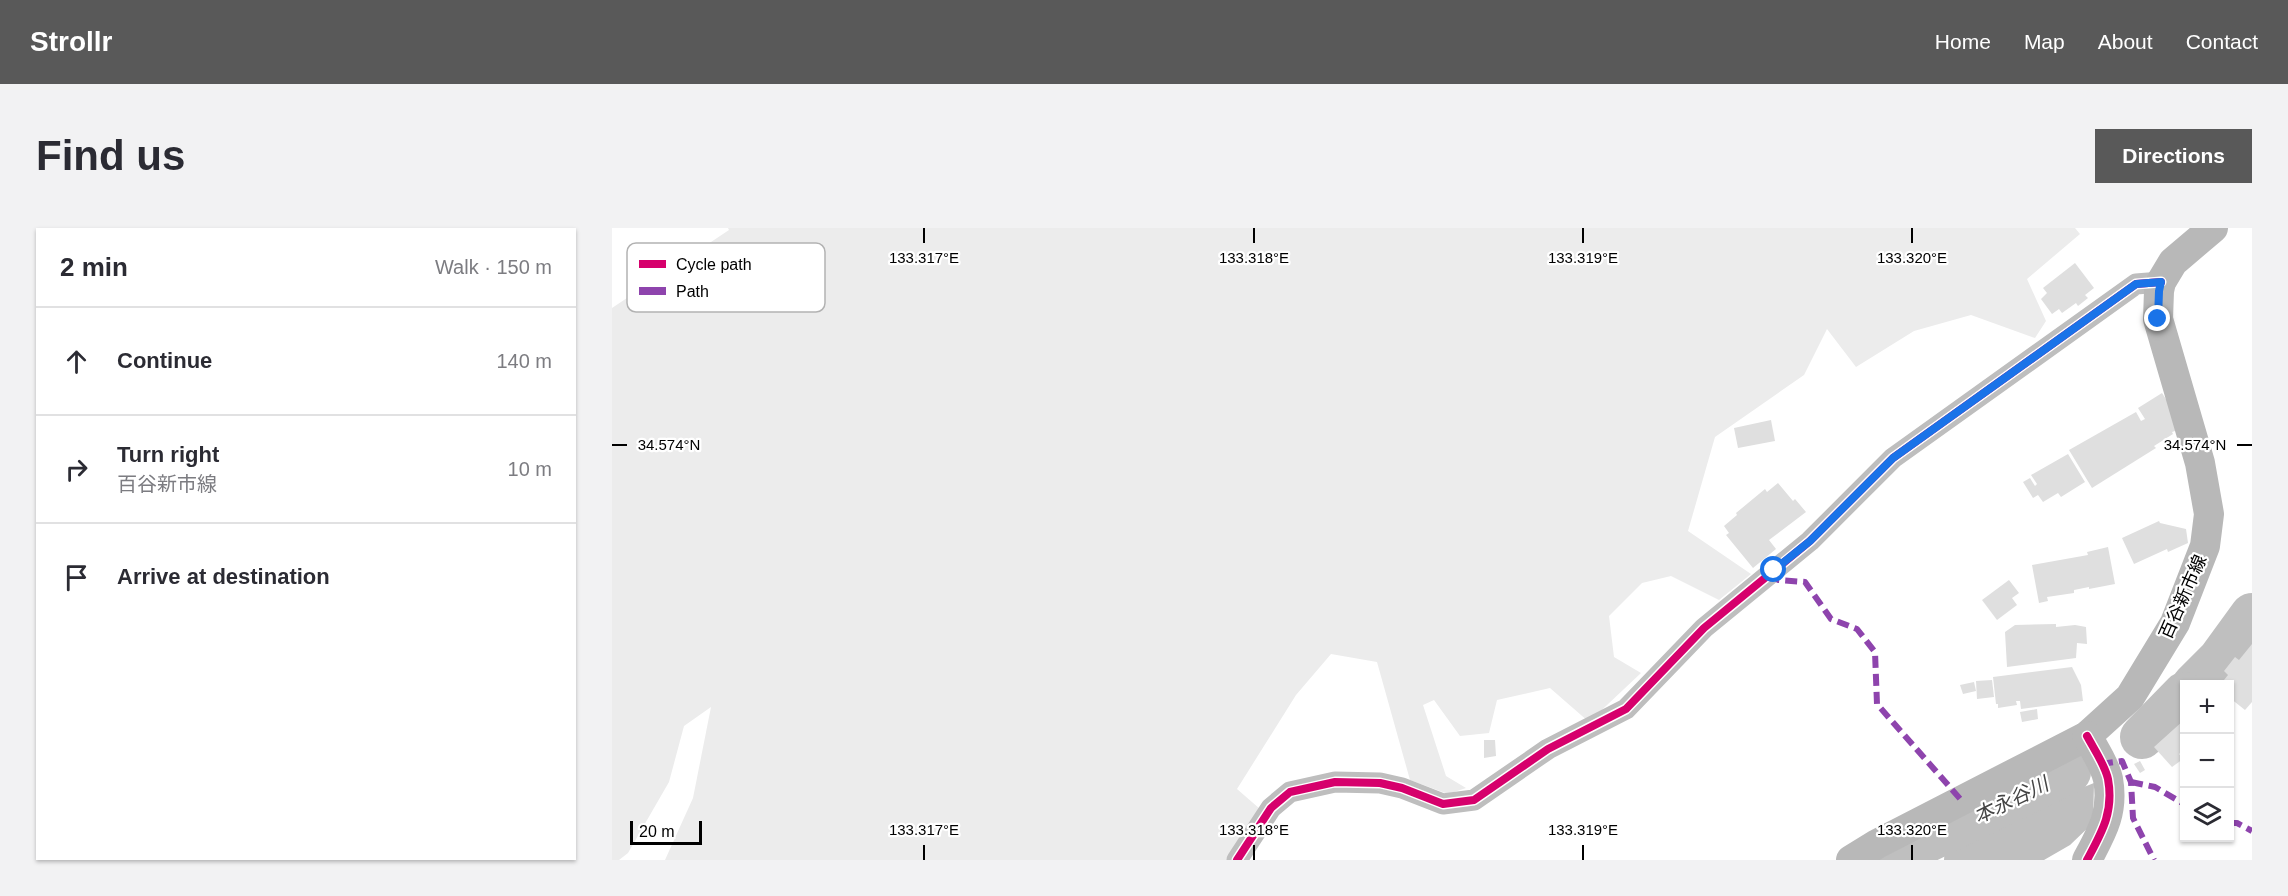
<!DOCTYPE html>
<meta charset="utf-8">
<style>
:root{--surface:#fff;--page:#f2f2f3;--text:#2b2b33;--muted:#7c7c81;--line:#e1e1e2;--accent:#595959}
body{margin:0;font-family:Helvetica,"Noto Sans JP",sans-serif;background:var(--page);color:var(--text)}
.controls{position:absolute;right:18px;bottom:18px;display:grid;overflow:hidden;border-radius:0px;box-shadow:0 2px 4px #0004}
.controls button{width:54px;height:54px;display:grid;place-items:center;padding:0;border:0;border-bottom:2px solid var(--line);background:var(--surface);color:var(--text);font:30px sans-serif}
.scale{position:absolute;left:18px;bottom:15px;width:72px;box-sizing:border-box;padding-left:6px;border:3px solid #000;border-top:0;font-size:16px;line-height:21px;white-space:nowrap;color:#000;-webkit-text-stroke:4px #fff;paint-order:stroke}
.stop{position:absolute;width:18px;height:18px;margin:-14px;border:4px solid #1a73e8;border-radius:50%;background:#fff}
.stop.end{background:#1a73e8;border-color:#fff;box-shadow:0 2px 6px #0008}
.list{margin:0;padding:0;list-style:none}
h2{display:flex;justify-content:space-between;align-items:center;height:78px;margin:0;padding:0 24px;font-size:26px}
h2 small{font-size:20px;font-weight:400;color:var(--muted)}
.list li{display:grid;grid-template-columns:39px 1fr auto;gap:18px;align-items:center;box-sizing:border-box;height:108px;padding:0 24px;border-top:2px solid var(--line)}
.list b{display:block;font-size:22px;white-space:nowrap}
.list p{margin:0;font-size:20px;white-space:nowrap;color:var(--muted)}
.list em{font-size:20px;font-style:normal;color:var(--muted)}
.icon{flex:none;width:33px;height:33px;fill:none;stroke:currentColor;stroke-width:2;stroke-linecap:round;stroke-linejoin:round}
.map{position:relative;flex:none;width:1640px;height:632px;overflow:hidden;border-radius:0px}
header{display:flex;align-items:center;gap:36px;box-sizing:border-box;height:84px;padding:0 30px;background:var(--accent);color:#fff}
header strong{font-size:28px}
nav{display:flex;gap:33px;margin-inline-start:auto;font-size:21px}
.intro{display:flex;align-items:center;justify-content:space-between;box-sizing:border-box;height:144px;padding:0 36px}
h1{margin:0;font-size:42px}
.button{padding:15px 27px;border-radius:0px;background:var(--accent);color:#fff;font-size:21px;font-weight:700}
main{display:flex;gap:36px;padding:0 36px}
aside{flex:1;background:var(--surface);border-radius:0px;box-shadow:0 2px 4px #0004}
.map>svg:first-child{display:block}
.green{fill:#ececec}
.water{fill:#bfbfbf}
.lines{fill:none;stroke-linecap:round;stroke-linejoin:round}
.river{stroke:#bfbfbf;stroke-width:44}
.building{fill:#dfdfdf}
.street{stroke:#bebebe;stroke-width:21}
.secondary{stroke:#b8b8b8;stroke-width:30}
.quiet{stroke:#8e44ad;stroke-width:6;stroke-dasharray:12 6;stroke-linecap:butt}
.cycleway-casing{stroke:#fff;stroke-width:11}
.cycleway{stroke:#d6006c;stroke-width:8}
.route{stroke:#1a73e8;stroke-width:8}
.ticks{fill:none;stroke:#000;stroke-width:2}
.labels{text-anchor:middle;dominant-baseline:central;stroke-width:4.5;stroke-linejoin:round;paint-order:stroke}
.street-label{font-size:18px;fill:#000;stroke:#fff}
.water-label{font-size:20px;font-style:italic;fill:#444;stroke:#fff}
.key{fill:#fff;stroke:#b2b2b2;stroke-width:1.5}
.key-label{font-size:16px;fill:#000}
.ticks-label{font-size:15px;text-anchor:middle;fill:#000;stroke:#fff;stroke-width:4.5;stroke-linejoin:round;paint-order:stroke}
</style>
<header>
<strong>Strollr</strong>
<nav><a>Home</a><a>Map</a><a>About</a><a>Contact</a></nav>
</header>
<div class="intro"><h1>Find us</h1><a class="button">Directions</a></div>
<main>
<aside>
<h2>2 min<small>Walk · 150 m</small></h2>
<ul class="list">
<li><svg class="icon" aria-label="ahead" viewBox="0 0 24 24"><path d="M12 20V5M6 11l6-6 6 6"/></svg><div><b>Continue</b></div><em>140 m</em></li>
<li><svg class="icon" aria-label="right" viewBox="0 0 24 24"><path d="M7 20v-9h11M14 6l5 5-5 5"/></svg><div><b>Turn right</b><p>百谷新市線</p></div><em>10 m</em></li>
<li><svg class="icon" aria-label="arrive" viewBox="0 0 24 24"><path d="M6 21V4h12l-3 4 3 4H6"/></svg><div><b>Arrive at destination</b></div></li>
</ul>
</aside>
<div class="map">
<svg width="1640" height="632" viewBox="0 0 1640 632">
<rect width="100%" height="100%" fill="#fff"/>
<path class="green" d="M116 0H1463L1468 6 1415 51 1434 93 1423 110 1359 87 1302 103 1244 139 1215 101 1192 147 1103 209 1076 303 1139 346 1107 372 1059 348 1030 355 997 388 1002 429 1029 445 977 494 938 460 885 472 877 505 848 508 822 472 811 477 834 548 854 560 836 566 798 552 765 434 719 426 684 467 625 561 648 581 615 632H53L81 570 99 479 72 498 57 554 16 625 7 632H0V80L117 2Z"/>
<path class="water" d="M1465 551 1472 559 1482 555 1481 595 1458 617 1432 632H1332L1333 619Z"/>
<g class="lines">
<g class="river">
<path d="M1582 457 1608 431 1640 387"/>
<path d="M1530 509 1572 466"/>
<path d="M1275 632 1457 544"/>
</g>
</g>
<g class="building">
<path d="M1463 35 1482 60 1473 67 1476 70 1466 78 1464 75 1450 85 1447 81 1440 86 1429 71 1435 65 1431 60Z"/>
<path d="M1550 165 1559 179 1566 202 1560 204 1561 206 1542 218 1544 220 1480 260 1457 222 1524 184 1529 193 1533 191 1526 180Z"/>
<path d="M1159 192 1163 213 1126 220 1122 200Z"/>
<path d="M1456 226 1473 254 1449 269 1446 265 1431 274 1426 267 1421 270 1411 254 1418 250 1423 258 1425 256 1419 247Z"/>
<path d="M1166 255 1181 273 1183 271 1194 284 1157 312 1164 321 1141 340 1114 307 1117 305 1112 298 1125 287 1124 285 1153 261 1155 264Z"/>
<path d="M1547 293 1548 295 1574 301 1576 315 1556 324 1555 321 1522 336 1510 310Z"/>
<path d="M1496 319 1503 356 1477 361V359L1462 362V365L1435 369 1436 373 1427 375 1420 337 1476 327 1475 324Z"/>
<path d="M1397 352 1407 365 1400 370 1405 377 1385 392 1370 372Z"/>
<path d="M1444 396V399L1463 397 1474 399 1475 416 1465 415 1464 430 1395 439 1393 404 1403 397Z"/>
<path d="M1640 416V474L1633 482 1618 470V457H1608L1616 447 1612 443 1623 429 1627 432Z"/>
<path d="M1460 439 1469 457 1471 473 1409 481 1408 473H1404L1405 477 1386 480V476H1384L1381 449Z"/>
<path d="M1380 452 1382 469 1365 471 1364 453Z"/>
<path d="M1362 454 1364 463 1351 466 1348 457Z"/>
<path d="M1425 481 1426 491 1410 494 1408 484Z"/>
<path d="M1572 492V521L1567 526 1571 531 1560 539 1542 519Z"/>
<path d="M872 512H883L884 528 872 530Z"/>
<path d="M1528 533 1533 542 1528 545 1522 536Z"/>
</g>
<g class="lines">
<path class="street" d="M625 632 659 580 678 564 723 554 768 555 790 560 831 576 862 572 936 521 1014 481 1092 400 1198 313 1281 230 1524 56 1549 54"/>
<g class="secondary">
<path d="M1239 632 1265 616 1475 508 1518 469 1563 395 1593 318 1597 286 1588 235 1546 91 1547 63 1549 54 1561 34 1601 0"/>
<path d="M1475 632C1490 604 1502 584 1496 551 1493 537 1482 521 1475 508"/>
</g>
<g class="quiet">
<path d="M1162 342 1166 352 1193 354 1219 391 1245 401 1263 424 1265 476 1350 573"/>
<path d="M1489 536 1510 533 1519 554 1521 590 1542 632"/>
<path d="M1519 554 1543 559 1572 576"/>
<path d="M1618 595H1625L1640 603"/>
</g>
<g class="cycleway-casing">
<g id="cycleway">
<path d="M625 632 659 580 678 564 723 554 768 555 790 560 831 576 862 572 936 521 1014 481 1092 400 1198 313 1281 230 1524 56 1549 54"/>
<path d="M1475 632C1490 604 1502 584 1496 551 1493 537 1482 521 1475 508"/>
</g>
</g>
<use href="#cycleway" class="cycleway"/>
</g>
<g class="lines">
<path class="route" d="M1162 342 1198 313 1281 230 1524 56 1549 54 1547 63 1546 91"/>
</g>
<path class="ticks" d="M312 0V15M642 0V15M971 0V15M1300 0V15M0 217H15M1625 217H1640M312 617V632M642 617V632M971 617V632M1300 617V632"/>
<g class="labels">
<g class="street-label">
<text transform="translate(1571 369) rotate(-66)">百谷新市線</text>
</g>
<g class="water-label">
<text transform="translate(1399 572) rotate(-26)">本永谷川</text>
</g>
</g>
<rect x="15" y="15" width="198" height="69" rx="9" class="key"/>
<rect x="27" y="32" width="27" height="8" fill="#d6006c"/>
<rect x="27" y="59" width="27" height="8" fill="#8e44ad"/>
<g class="key-label">
<text x="64" y="42">Cycle path</text>
<text x="64" y="69">Path</text>
</g>
<g class="ticks-label">
<text x="312" y="35">133.317°E</text>
<text x="642" y="35">133.318°E</text>
<text x="971" y="35">133.319°E</text>
<text x="1300" y="35">133.320°E</text>
<text x="57" y="222">34.574°N</text>
<text x="1583" y="222">34.574°N</text>
<text x="312" y="607">133.317°E</text>
<text x="642" y="607">133.318°E</text>
<text x="971" y="607">133.319°E</text>
<text x="1300" y="607">133.320°E</text>
</g>
</svg>
<div class="controls">
<button>+</button>
<button>−</button>
<button><svg class="icon" aria-label="layers" viewBox="0 0 24 24"><path d="M12 4l9 5-9 5-9-5zM3 14l9 5 9-5"/></svg></button>
</div>
<div class="scale">20 m</div>
<div class="stop" style="left:1162px;top:342px"></div>
<div class="stop end" style="left:1546px;top:91px"></div>
</div>
</main>
